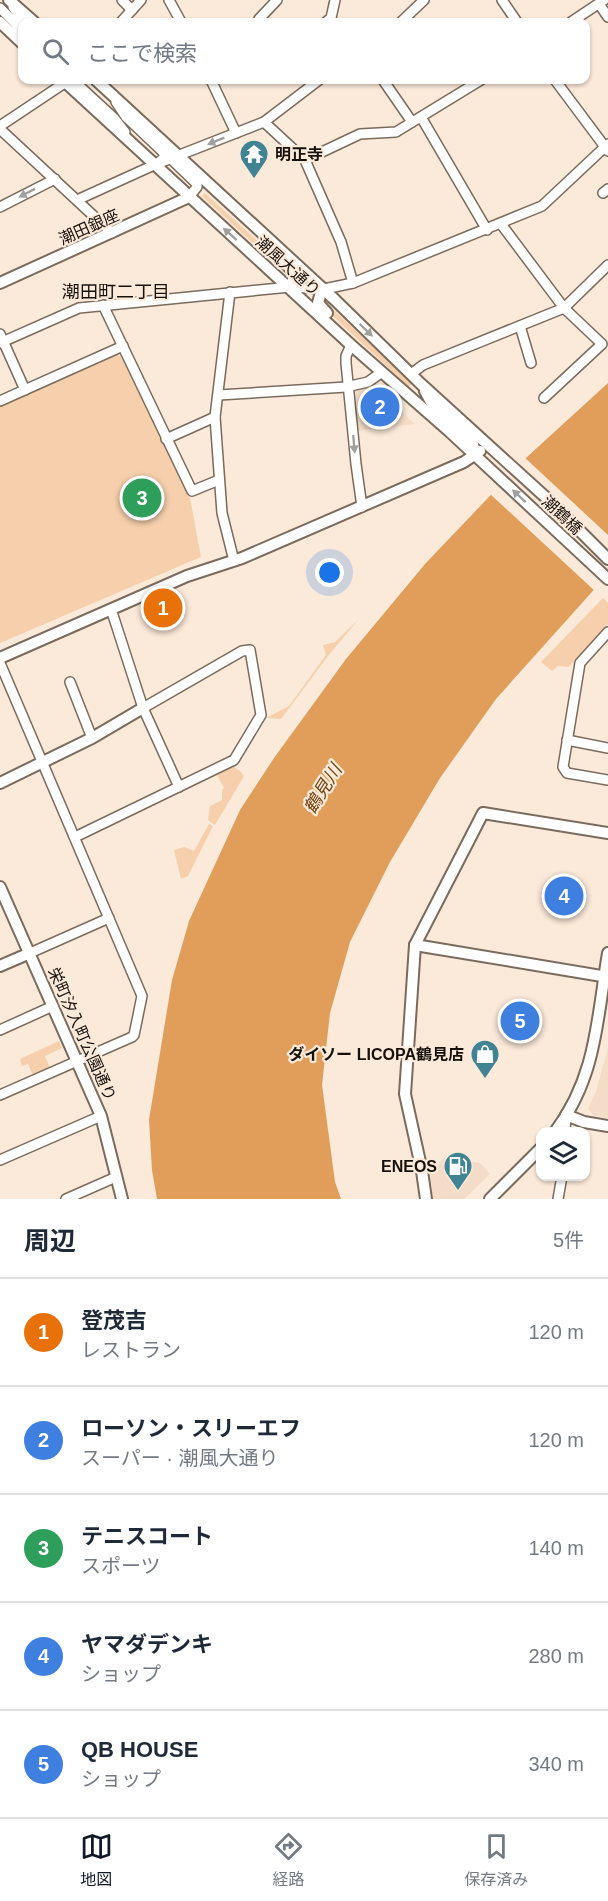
<!DOCTYPE html>
<html lang="ja">
<meta charset="utf-8">
<style>
:root{--surface:#fff;--page:#f2f2f3;--text:#1f2937;--muted:#747a83;--line:#e0e1e3;--accent:#111827}
body{margin:0;font-family:Helvetica,"Noto Sans JP",sans-serif;background:var(--page);color:var(--text)}
.controls{position:absolute;right:18px;bottom:18px;display:grid;overflow:hidden;border-radius:12px;box-shadow:0 2px 4px #0004}
.controls button{width:54px;height:54px;display:grid;place-items:center;padding:0;border:0;border-bottom:2px solid var(--line);background:var(--surface);color:var(--text);font:30px sans-serif}
.you{position:absolute;left:330px;top:573px;width:21px;height:21px;margin:-15px;border:4px solid #fff;border-radius:50%;background:#1a73e8;box-shadow:0 0 0 9px #1a73e833}
.badge{display:grid;place-items:center;width:39px;height:39px;border-radius:50%;background:var(--accent);color:#fff;font-size:20px;font-weight:700}
.pin{position:absolute;translate:-50% -50%;border:3px solid #fff;box-shadow:0 2px 6px #0006}
.list{margin:0;padding:0;list-style:none}
h2{display:flex;justify-content:space-between;align-items:center;height:78px;margin:0;padding:0 24px;font-size:26px}
h2 small{font-size:20px;font-weight:400;color:var(--muted)}
.list li{display:grid;grid-template-columns:39px 1fr auto;gap:18px;align-items:center;box-sizing:border-box;height:108px;padding:0 24px;border-top:2px solid var(--line)}
.list b{display:block;font-size:22px;white-space:nowrap}
.list p{margin:0;font-size:20px;white-space:nowrap;color:var(--muted)}
.list em{font-size:20px;font-style:normal;color:var(--muted)}
.icon{flex:none;width:33px;height:33px;fill:none;stroke:currentColor;stroke-width:2;stroke-linecap:round;stroke-linejoin:round}
.map{position:relative;flex:none;width:608px;height:1199px;overflow:hidden}
.search{position:absolute;background:var(--surface);box-shadow:0 2px 4px #0004;left:18px;right:18px;top:18px;height:66px;display:flex;align-items:center;gap:15px;box-sizing:border-box;padding:0 21px;border-radius:12px;color:var(--muted);font-size:22px}
.sheet{height:618px;background:var(--surface)}
nav{display:flex;justify-content:space-around;align-items:center;box-sizing:border-box;height:84px;border-top:2px solid var(--line);background:var(--surface);font-size:16px;color:var(--muted)}
nav a{display:grid;justify-items:center;gap:3px}
nav .on{color:var(--accent)}
.map>svg:first-child{display:block}
.built{fill:#f4ddc8}
.green{fill:#f6d0ac}
.water{fill:#e19e5a}
.pier{fill:#fbe9d9}
.lines{fill:none;stroke-linecap:round;stroke-linejoin:round}
.minor-casing{stroke:#7a6b5d;stroke-width:12}
.tertiary-casing{stroke:#7a6b5d;stroke-width:14}
.minor{stroke:#fff;stroke-width:9}
.tertiary{stroke:#fff;stroke-width:10}
.oneway{fill:#a2a09e}
.labels{text-anchor:middle;dominant-baseline:central;stroke-width:4.5;stroke-linejoin:round;paint-order:stroke}
.poi-label{font-size:16px;font-weight:bold;fill:#17110c;stroke:#fbe9d9;text-anchor:end}
.street-label{font-size:16px;fill:#17110c;stroke:#fbe9d9}
.neighbourhood-label{font-size:18px;fill:#17110c;stroke:#fbe9d9}
.water-label{font-size:18px;font-style:italic;fill:#70440f;stroke:#fbe9d9}
</style>
<div class="map">
<svg width="608" height="1199" viewBox="0 0 608 1199">
<rect width="100%" height="100%" fill="#fbe9d9"/>
<g class="built">
<path d="M372 385 415 424 357 431 352 388Z"/>
<path d="M608 1048V1118L594 1116 588 1109 596 1091Z"/>
<path d="M445 1157 480 1163 490 1174 464 1199H433L429 1173Z"/>
</g>
<g class="green">
<path d="M205 193 285 266 282 270 202 196Z"/>
<path d="M325 302 412 383 409 387 321 305Z"/>
<path d="M115 354 122 357 190 498 201 557 0 643V406Z"/>
<path d="M603 598 608 603V624L569 667 558 666 552 671 541 662Z"/>
<path d="M358 620 328 656 281 719 266 718 289 706 326 655 323 645 335 642Z"/>
<path d="M234 767 240 771 244 776 215 825 208 820 210 806 222 800V790L224 788 217 775 228 768Z"/>
<path d="M209 824 213 826 188 876 181 879 174 850 184 847 194 851Z"/>
<path d="M59 1041 62 1048 45 1056 50 1068 33 1076 28 1064 22 1066 20 1059Z"/>
</g>
<path class="water" d="M608 383V574L496 699 440 778 390 862 350 942 330 1013 322 1085 335 1182 341 1199H157L152 1170 149 1120 172 980 189 921 240 810 274 758 346 659 425 564 527 457Z"/>
<path class="pier" d="M523 456 608 535V579L596 592 489 493Z"/>
<g class="lines">
<g class="minor-casing">
<g id="minor">
<path d="M122 0 132 10"/>
<path d="M169 0 181 22"/>
<path d="M502 0 517 22"/>
<path d="M599 4 608 17"/>
<path d="M13 7 24 22"/>
<path d="M0 8 15 23 22 33"/>
<path d="M121 22 141 0"/>
<path d="M260 22 259 19 277 0"/>
<path d="M326 22 331 18 335 0"/>
<path d="M401 22 424 0"/>
<path d="M571 22 604 0"/>
<path d="M75 80 76 83 114 118 125 132"/>
<path d="M211 80 236 133"/>
<path d="M383 80 412 122"/>
<path d="M555 80 608 151"/>
<path d="M116 102 126 117 163 152 165 157 159 162"/>
<path d="M421 117 487 230"/>
<path d="M264 122 305 160 341 242 353 283"/>
<path d="M0 126 69 80"/>
<path d="M0 129 112 233"/>
<path d="M169 157 197 184V187L189 197"/>
<path d="M305 160 360 134 396 132 481 80"/>
<path d="M603 193 608 189"/>
<path d="M77 200 154 165 264 122 319 80"/>
<path d="M0 207 55 179"/>
<path d="M501 224 564 308 602 344 544 398"/>
<path d="M230 292 215 417 222 513 234 561"/>
<path d="M103 305 192 491 219 480"/>
<path d="M520 326 531 363"/>
<path d="M0 334 25 390"/>
<path d="M0 343 79 308 290 287 324 289 353 283 542 206 608 144"/>
<path d="M351 345 346 356V363L356 464 362 507"/>
<path d="M411 374 423 365 564 308 608 265"/>
<path d="M219 395 346 387 368 382 382 372"/>
<path d="M0 401 123 346"/>
<path d="M166 439 215 417"/>
<path d="M111 609 143 708 179 787"/>
<path d="M608 632 580 663 563 767 567 773 608 780"/>
<path d="M0 663 142 996 134 1035 132 1037 0 1095"/>
<path d="M70 682 92 738"/>
<path d="M567 740 608 748"/>
<path d="M75 837 234 760 261 715 250 650 242 651 143 708"/>
<path d="M30 953 109 918"/>
<path d="M0 1030 53 1006"/>
<path d="M565 1132 566 1115"/>
<path d="M0 1160 101 1116"/>
<path d="M66 1199 116 1177"/>
<path d="M558 1199 562 1176"/>
</g>
</g>
<g class="tertiary-casing">
<g id="tertiary">
<path d="M9 0 34 22"/>
<path d="M0 22 22 43"/>
<path d="M63 80 351 345 449 431 608 579"/>
<path d="M96 80 334 299 421 384 553 504 608 559"/>
<path d="M283 261 293 271V280L290 287"/>
<path d="M0 283 189 197"/>
<path d="M324 289 321 292 318 303 327 313"/>
<path d="M425 391 433 406 473 444 475 455"/>
<path d="M0 658 187 576 242 558 464 462 480 451"/>
<path d="M0 783 92 738 143 708"/>
<path d="M0 887 101 1116 122 1199"/>
<path d="M415 945 608 977"/>
<path d="M0 966 30 953"/>
<path d="M566 1115 584 1122 608 1126"/>
<path d="M555 1132C597 1076 597 1018 608 953"/>
<path d="M426 1199 422 1171 405 1094 415 945 483 813 608 833"/>
<path d="M490 1199 540 1149"/>
</g>
</g>
<use href="#minor" class="minor"/>
<use href="#tertiary" class="tertiary"/>
</g>
<defs><path id="oneway-solid" d="M-6-.8H1V-3.2L6.5 0L1 3.2V.8H-6Z" transform="scale(1.5)"/></defs>
<g class="oneway">
<use href="#oneway-solid" transform="translate(216 141) rotate(158)"/>
<use href="#oneway-solid" transform="translate(27 193) rotate(153)"/>
<use href="#oneway-solid" transform="translate(230 234) rotate(-138)"/>
<use href="#oneway-solid" transform="translate(366 330) rotate(44)"/>
<use href="#oneway-solid" transform="translate(354 444) rotate(85)"/>
<use href="#oneway-solid" transform="translate(519 496) rotate(-137)"/>
</g>
<defs>
<g id="temple-pin" transform="scale(1.5)"><path d="M0 17L-7.5 6A9.5 9.5 0 1 1 7.5 6Z" fill="#408493" stroke="#fbe9d9"/><path d="M0-6L5-2H3V0L6.5 2.5H4V6H1.5V3h-3V6H-4V2.5H-6.5L-3 0V-2H-5Z" fill="#fff"/></g>
<g id="shop-pin" transform="scale(1.5)"><path d="M0 17L-7.5 6A9.5 9.5 0 1 1 7.5 6Z" fill="#408493" stroke="#fbe9d9"/><path d="M-5-2.5h2.3a2.7 3.5 0 0 1 5.4 0H5L5.5 6h-11ZM-1.5-2.5h3a1.5 2.3 0 0 0-3 0Z" fill="#fff"/></g>
<g id="fuel-pin" transform="scale(1.5)"><path d="M0 17L-7.5 6A9.5 9.5 0 1 1 7.5 6Z" fill="#408493" stroke="#fbe9d9"/><path d="M-5.5-6h7V0h2V4h1.3V-2.5L3-4.5l.8-.8L6-3V5H2.5V1h-1V6h-7ZM-4.2-4.7v3.2H.2V-4.7Z" fill="#fff"/></g>
</defs>
<g fill-rule="evenodd">
<use href="#temple-pin" x="254" y="154"/>
<use href="#shop-pin" x="485" y="1054"/>
<use href="#fuel-pin" x="458" y="1166"/>
</g>
<g class="labels">
<g class="poi-label">
<text x="275" y="154" text-anchor="start">明正寺</text>
<text x="464" y="1054">ダイソー LICOPA鶴見店</text>
<text x="437" y="1166">ENEOS</text>
</g>
<g class="street-label">
<text transform="translate(89 227) rotate(-24)">潮田銀座</text>
<text transform="translate(288 266) rotate(42)">潮風大通り</text>
<text transform="translate(562 515) rotate(43)">潮鶴橋</text>
<text transform="translate(82 1034) rotate(66)">栄町汐入町公園通り</text>
</g>
<g class="neighbourhood-label">
<text x="116" y="292">潮田町二丁目</text>
</g>
<g class="water-label">
<text transform="translate(323 789) rotate(-58)">鶴見川</text>
</g>
</g>
</svg>
<div class="controls">
<button><svg class="icon" aria-label="layers" viewBox="0 0 24 24"><path d="M12 4l9 5-9 5-9-5zM3 14l9 5 9-5"/></svg></button>
</div>
<div class="you"></div>
<div class="pin badge" style="left:163px;top:608px;background:#e8710a">1</div>
<div class="pin badge" style="left:380px;top:407px;background:#3f7fe0">2</div>
<div class="pin badge" style="left:142px;top:498px;background:#2e9e5b">3</div>
<div class="pin badge" style="left:564px;top:896px;background:#3f7fe0">4</div>
<div class="pin badge" style="left:520px;top:1021px;background:#3f7fe0">5</div>
<div class="search"><svg class="icon" aria-label="search" viewBox="0 0 24 24"><circle cx="10" cy="10" r="6"/><path d="M15 15l6 6"/></svg>ここで検索</div>
</div>
<section class="sheet">
<h2>周辺<small>5件</small></h2>
<ul class="list">
<li><span class="badge" style="background:#e8710a">1</span><div><b>登茂吉</b><p>レストラン</p></div><em>120 m</em></li>
<li><span class="badge" style="background:#3f7fe0">2</span><div><b>ローソン・スリーエフ</b><p>スーパー · 潮風大通り</p></div><em>120 m</em></li>
<li><span class="badge" style="background:#2e9e5b">3</span><div><b>テニスコート</b><p>スポーツ</p></div><em>140 m</em></li>
<li><span class="badge" style="background:#3f7fe0">4</span><div><b>ヤマダデンキ</b><p>ショップ</p></div><em>280 m</em></li>
<li><span class="badge" style="background:#3f7fe0">5</span><div><b>QB HOUSE</b><p>ショップ</p></div><em>340 m</em></li>
</ul>
</section>
<nav>
<a class="on"><svg class="icon" aria-label="map" viewBox="0 0 24 24"><path d="M3 6l6-2 6 2 6-2v14l-6 2-6-2-6 2zM9 4v14M15 6v14"/></svg>地図</a>
<a><svg class="icon" aria-label="directions" viewBox="0 0 24 24"><path d="M12 3l9 9-9 9-9-9zM9 14v-3h6M13 9l2 2-2 2"/></svg>経路</a>
<a><svg class="icon" aria-label="saved" viewBox="0 0 24 24"><path d="M7 4h10v16l-5-4-5 4z"/></svg>保存済み</a>
</nav>
